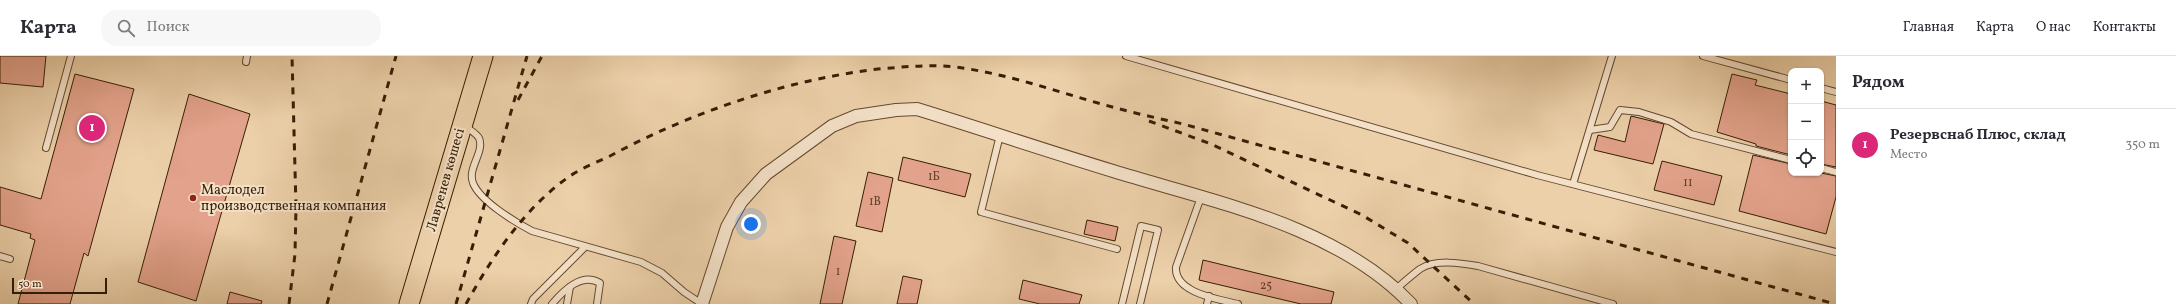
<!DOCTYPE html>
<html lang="ru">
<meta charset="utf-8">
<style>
:root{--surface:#fff;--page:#f7f7f7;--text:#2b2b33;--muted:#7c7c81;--line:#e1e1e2;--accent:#db2777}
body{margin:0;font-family:Vollkorn,serif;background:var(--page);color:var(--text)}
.controls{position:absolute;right:12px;top:12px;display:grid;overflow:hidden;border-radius:8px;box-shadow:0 1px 3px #0004}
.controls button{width:36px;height:36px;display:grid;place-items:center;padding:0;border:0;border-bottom:1px solid var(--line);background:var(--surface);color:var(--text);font:20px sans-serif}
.scale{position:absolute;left:12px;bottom:10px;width:95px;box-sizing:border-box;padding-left:4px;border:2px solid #361e05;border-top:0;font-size:11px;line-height:14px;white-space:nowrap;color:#361e05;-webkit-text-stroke:3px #f3e0c7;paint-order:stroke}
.you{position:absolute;left:751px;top:168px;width:14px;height:14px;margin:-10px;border:3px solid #fff;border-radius:50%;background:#1a73e8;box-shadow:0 0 0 6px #1a73e833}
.badge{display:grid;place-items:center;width:26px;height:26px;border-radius:50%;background:var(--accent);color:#fff;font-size:13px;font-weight:700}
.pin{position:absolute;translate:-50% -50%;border:2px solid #fff;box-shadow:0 1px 4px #0006}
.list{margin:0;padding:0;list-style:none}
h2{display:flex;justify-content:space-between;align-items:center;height:52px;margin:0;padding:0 16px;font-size:17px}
h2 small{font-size:13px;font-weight:400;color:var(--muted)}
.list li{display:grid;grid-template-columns:26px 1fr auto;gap:12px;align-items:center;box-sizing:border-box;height:72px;padding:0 16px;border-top:1px solid var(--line)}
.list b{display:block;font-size:15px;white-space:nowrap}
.list p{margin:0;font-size:13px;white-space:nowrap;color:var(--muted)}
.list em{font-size:13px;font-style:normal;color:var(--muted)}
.icon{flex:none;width:22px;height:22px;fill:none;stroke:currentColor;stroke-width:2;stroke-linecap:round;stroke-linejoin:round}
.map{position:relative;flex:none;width:1836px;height:248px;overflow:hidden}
header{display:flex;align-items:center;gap:24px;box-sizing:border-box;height:56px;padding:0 20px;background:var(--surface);border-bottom:1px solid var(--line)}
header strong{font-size:19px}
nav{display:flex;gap:22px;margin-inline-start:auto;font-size:14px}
.search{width:280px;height:36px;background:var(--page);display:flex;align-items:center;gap:10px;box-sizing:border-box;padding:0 14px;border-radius:16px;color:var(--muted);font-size:15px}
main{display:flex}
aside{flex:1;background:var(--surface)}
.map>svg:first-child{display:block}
.building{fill:#e3a28b;stroke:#361e05}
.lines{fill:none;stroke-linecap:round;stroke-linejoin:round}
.lane-casing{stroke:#644a2e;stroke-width:8}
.street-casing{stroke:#644a2e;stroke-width:14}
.primary-casing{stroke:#361e05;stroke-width:21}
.lane{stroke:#f3e0c7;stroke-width:6}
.street{stroke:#f3e0c7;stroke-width:12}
.primary{stroke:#ecd0a9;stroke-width:19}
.rail{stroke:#361e05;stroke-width:3;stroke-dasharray:7 7;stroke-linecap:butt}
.poi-dot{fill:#8f2418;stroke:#f3e0c7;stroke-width:1.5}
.labels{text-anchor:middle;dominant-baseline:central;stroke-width:4;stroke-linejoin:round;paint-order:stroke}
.number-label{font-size:12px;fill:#613f26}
.street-label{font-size:14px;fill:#361e05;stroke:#f3e0c7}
.poi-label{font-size:14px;fill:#361e05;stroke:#f3e0c7;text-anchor:start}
</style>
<header>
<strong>Карта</strong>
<div class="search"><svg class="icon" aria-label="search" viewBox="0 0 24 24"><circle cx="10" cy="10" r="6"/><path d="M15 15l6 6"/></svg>Поиск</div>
<nav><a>Главная</a><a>Карта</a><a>О нас</a><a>Контакты</a></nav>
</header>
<main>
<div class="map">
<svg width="1836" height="248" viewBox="0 0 1836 248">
<rect width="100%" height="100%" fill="#ecd0a9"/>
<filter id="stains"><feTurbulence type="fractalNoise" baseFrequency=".005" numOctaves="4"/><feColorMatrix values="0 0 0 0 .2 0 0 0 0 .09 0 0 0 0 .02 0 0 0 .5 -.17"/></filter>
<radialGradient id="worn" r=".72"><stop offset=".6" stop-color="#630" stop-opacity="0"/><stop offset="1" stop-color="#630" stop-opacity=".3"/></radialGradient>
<g class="building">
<path d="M0 0H46L43 31 0 27Z"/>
<path d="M75 18 134 33 88 200 84 197 70 248H18L35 184 30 182 31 178 0 169V131L41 143Z"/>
<path d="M1732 18 1757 24 1755 29 1791 38V99L1756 90V88L1717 76Z"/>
<path d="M189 38 250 58 196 245 138 226Z"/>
<path d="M1821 45 1836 49V111L1821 108Z"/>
<path d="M1631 60 1664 68 1653 108 1594 94 1598 79 1625 86Z"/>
<path d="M1753 99 1791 108V117H1821L1836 120V141L1826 178 1739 155Z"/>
<path d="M903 101 971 118 965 141 898 124Z"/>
<path d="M1662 105 1722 120 1714 149 1654 134Z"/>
<path d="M868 116 893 122 882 176 856 170Z"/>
<path d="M1087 164 1118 171 1115 185 1084 178Z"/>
<path d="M834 180 856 185 842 248H820Z"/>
<path d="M1203 204 1334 236 1331 248H1301L1199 224Z"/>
<path d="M903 220 922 224 917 248H897Z"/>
<path d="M1023 224 1082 239 1079 248H1040L1019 243Z"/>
<path d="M230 236 262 245 261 248H227Z"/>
</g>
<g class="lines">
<g class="lane-casing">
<g id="lane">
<path d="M1126 0 1537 119 1836 196"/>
<path d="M1703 0 1791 24"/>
<path d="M246 6 247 0"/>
<path d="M1821 32 1836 36"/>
<path d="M465 70C470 74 477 78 479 82 485 96 467 112 473 127 480 145 515 166 532 175L641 206 662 217 684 236 702 248"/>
<path d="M1590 74 1610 71 1620 54 1639 56 1671 66 1691 78 1791 104"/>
<path d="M1000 79 981 156 1117 193"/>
<path d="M46 92 71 0"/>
<path d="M1821 112 1836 116"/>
<path d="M1573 128 1612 0"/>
<path d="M1201 141 1176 211C1174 237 1218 243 1238 248"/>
<path d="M0 200 10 203"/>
<path d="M1396 233C1404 226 1412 219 1420 213 1435 203 1461 207 1478 210L1613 248"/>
<path d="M531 248 533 243 585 191"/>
<path d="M552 248C564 234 582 216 600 227L597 248"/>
<path d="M567 248 570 231"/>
<path d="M1122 248 1141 170 1158 174 1140 248"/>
<path d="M1207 248 1209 240"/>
</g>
</g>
<g class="street-casing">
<path id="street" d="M702 248 727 171 741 146 766 118 832 70 856 60 896 54 917 53C982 73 1047 95 1113 115 1213 146 1336 169 1411 248"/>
</g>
<g class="primary-casing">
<path id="primary" d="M409 248 483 0"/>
</g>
<use href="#lane" class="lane"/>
<use href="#street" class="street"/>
<use href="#primary" class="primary"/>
<g class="rail">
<path d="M518 44 542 0"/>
<path d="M1149 65 1211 88 1362 159 1408 187 1474 248"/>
<path d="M289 248 295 198 296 151 292 0"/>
<path d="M327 248 396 0"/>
<path d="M456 248 527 0"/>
<path d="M466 248C492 201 525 151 570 120 582 112 597 106 610 100 692 56 786 24 878 13 904 11 929 8 955 11 1011 18 1063 38 1116 52 1138 58 1161 63 1183 68L1835 248"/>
</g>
</g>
<circle class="poi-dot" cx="193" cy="142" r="4"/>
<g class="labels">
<g class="number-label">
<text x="934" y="121">1Б</text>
<text x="1688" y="127">11</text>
<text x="875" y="146">1В</text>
<text x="838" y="216">1</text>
<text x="1266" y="230">25</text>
</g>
<g class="street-label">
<text transform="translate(446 124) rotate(-74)">Лавренев көшесі</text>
</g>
<g class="poi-label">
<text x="201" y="134">Маслодел<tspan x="201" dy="16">производственная компания</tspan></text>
</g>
</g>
<rect width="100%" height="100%" filter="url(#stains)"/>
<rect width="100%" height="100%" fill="url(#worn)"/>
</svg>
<div class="controls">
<button>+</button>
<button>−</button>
<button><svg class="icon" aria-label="locate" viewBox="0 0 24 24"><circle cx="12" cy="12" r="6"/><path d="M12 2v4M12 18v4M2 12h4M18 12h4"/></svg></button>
</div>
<div class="scale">50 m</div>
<div class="you"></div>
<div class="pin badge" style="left:92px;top:72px">1</div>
</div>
<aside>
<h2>Рядом<small></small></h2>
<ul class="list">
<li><span class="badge">1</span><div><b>Резервснаб Плюс, склад</b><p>Место</p></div><em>350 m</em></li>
</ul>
</aside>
</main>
